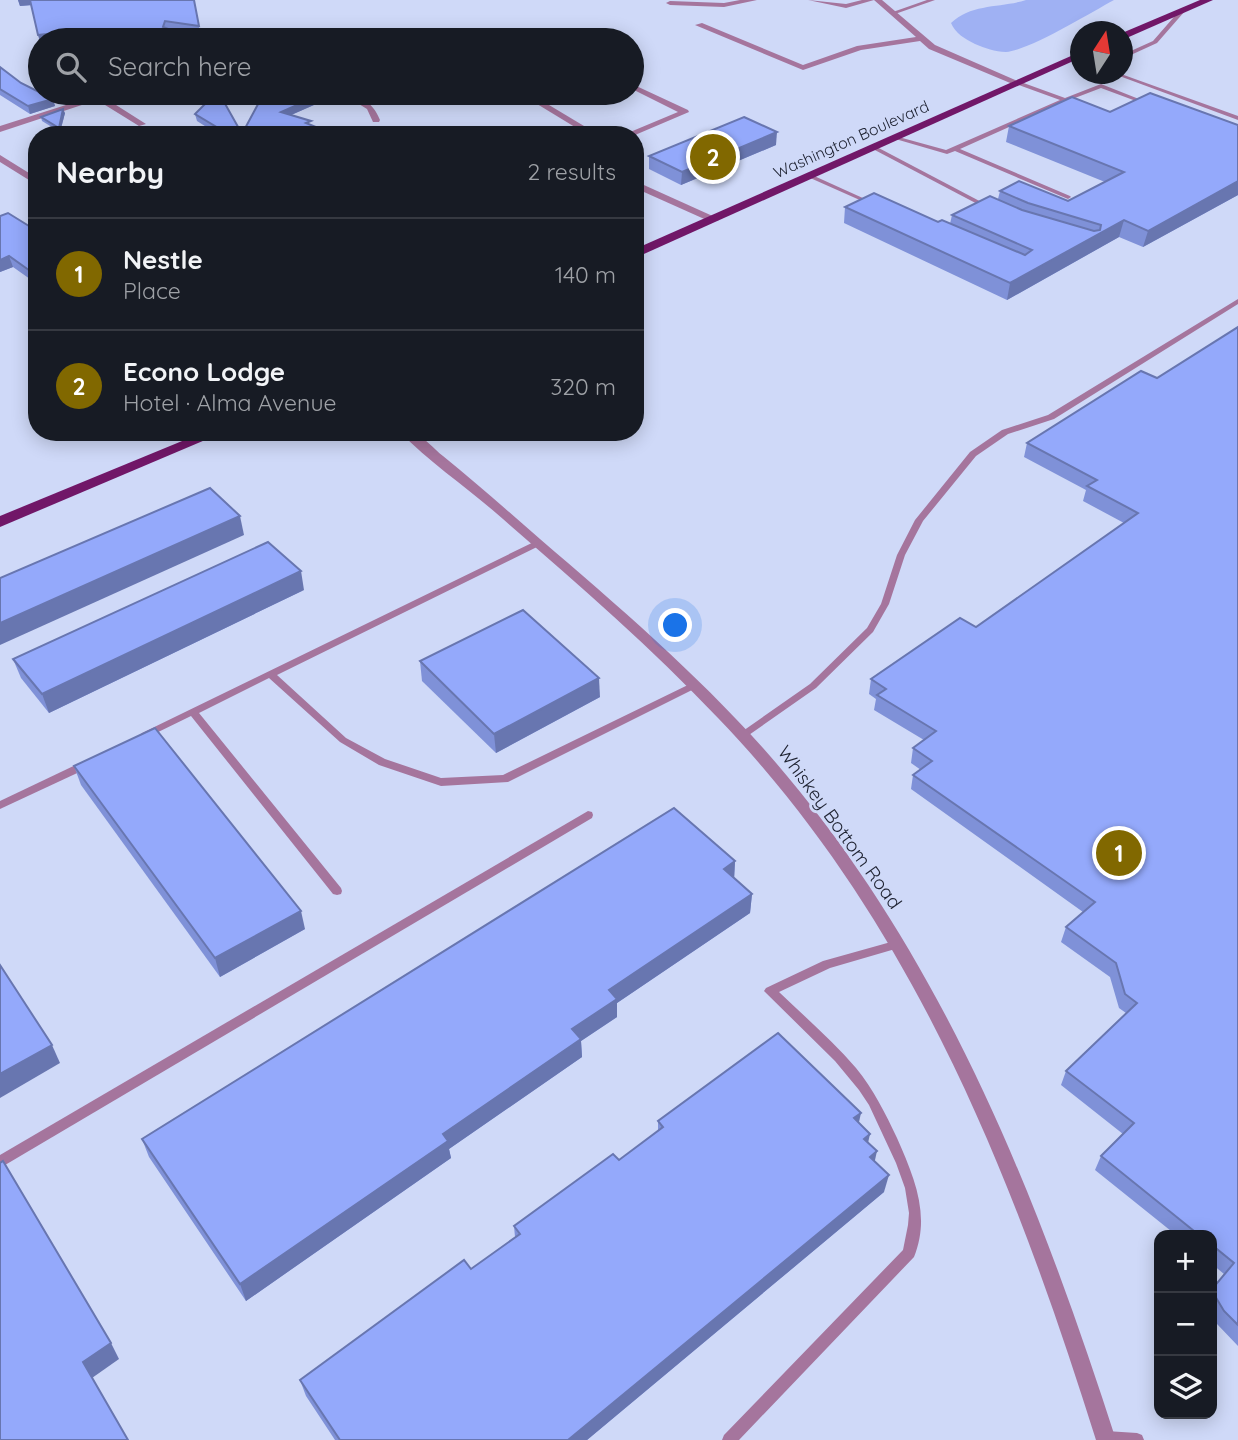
<!DOCTYPE html>
<meta charset="utf-8">
<style>
:root{--surface:#171b24;--page:#20242c;--text:#f1f3f6;--muted:#9ea1a6;--line:#363941;--accent:#816800}
body{margin:0;font-family:Quicksand,sans-serif;background:var(--page);color:var(--text)}
.controls{position:absolute;right:21px;bottom:21px;display:grid;overflow:hidden;border-radius:14px;box-shadow:0 4px 18px #0003}
.controls button{width:63px;height:63px;display:grid;place-items:center;padding:0;border:0;border-bottom:2px solid var(--line);background:var(--surface);color:var(--text);font:35px sans-serif}
.compass{position:absolute;left:1070px;top:21px;width:63px;height:63px;border-radius:50%;background:var(--surface);box-shadow:0 4px 18px #0003;rotate:12deg}
.you{position:absolute;left:676px;top:626px;width:24px;height:24px;margin:-18px;border:5px solid #fff;border-radius:50%;background:#1a73e8;box-shadow:0 0 0 10px #1a73e833}
.badge{display:grid;place-items:center;width:46px;height:46px;border-radius:50%;background:var(--accent);color:#fff;font-size:23px;font-weight:700}
.pin{position:absolute;translate:-50% -50%;border:4px solid #fff;box-shadow:0 2px 7px #0006}
.list{margin:0;padding:0;list-style:none}
h2{display:flex;justify-content:space-between;align-items:center;height:91px;margin:0;padding:0 28px;font-size:30px}
h2 small{font-size:23px;font-weight:400;color:var(--muted)}
.list li{display:grid;grid-template-columns:46px 1fr auto;gap:21px;align-items:center;box-sizing:border-box;height:112px;padding:0 28px;border-top:2px solid var(--line)}
.list b{display:block;font-size:26px;white-space:nowrap}
.list p{margin:0;font-size:23px;white-space:nowrap;color:var(--muted)}
.list em{font-size:23px;font-style:normal;color:var(--muted)}
.icon{flex:none;width:38px;height:38px;fill:none;stroke:currentColor;stroke-width:2;stroke-linecap:round;stroke-linejoin:round}
.map{position:relative;flex:none;width:1238px;height:1440px;overflow:hidden}
.search{position:absolute;background:var(--surface);box-shadow:0 4px 18px #0003;left:28px;top:28px;width:616px;height:77px;display:flex;align-items:center;gap:18px;box-sizing:border-box;padding:0 24px;border-radius:38px;color:var(--muted);font-size:26px}
.panel{position:absolute;background:var(--surface);box-shadow:0 4px 18px #0003;left:28px;top:126px;width:616px;height:315px;border-radius:28px}
.map>svg:first-child{display:block}
.water{fill:#9fb1f3}
.lines{fill:none;stroke-linecap:round;stroke-linejoin:round}
.service{fill:#a5759d;fill-rule:evenodd}
.minor{fill:#a5759d;fill-rule:evenodd}
.tertiary{fill:#a5759d;fill-rule:evenodd}
.primary{fill:#711768;fill-rule:evenodd}
.wall{fill:#7f91d8}
.shaded-wall{fill:#6876b0}
.building{fill:#94a9fb;stroke:#6876b0;stroke-width:2}
.labels{text-anchor:middle;dominant-baseline:central;stroke-width:6;stroke-linejoin:round;paint-order:stroke}
.far-street-label{font-size:16px;fill:#1e2231;stroke:#cfd9f8}
.street-label{font-size:19px;fill:#1e2231;stroke:#cfd9f8}
</style>
<div class="map">
<svg width="1238" height="1440" viewBox="0 0 1238 1440">
<rect width="100%" height="100%" fill="#cfd9f8"/>
<path class="water" d="M1026 0H1114C1090 13 1030 50 1006 52 995 52 985 48 975 44 965 39 955 33 951 23 972 3 1001 8 1026 0Z"/>
<g class="lines">
<g class="service">
<path d="M927 0H935L895 14 890 13Z"/>
<path d="M1180 10 1185 11 1157 43 1122 59V55L1153 41Z"/>
<path d="M1114 74H1121L1238 116V120Z"/>
<path d="M1018 81 1065 98 1101 84 1149 103 1144 104 1101 88 1067 101 960 149 1070 196 1071 197 1068 199 955 151 947 154 892 138 895 136 946 150 1060 100 1016 84V82Z"/>
<path d="M873 145 989 206 990 207 985 208 871 148 870 147Z"/>
<path d="M808 175H812L876 204 871 205 808 177Z"/>
<path d="M1238 299V304L1054 419 1008 434 976 456 923 521 905 555 889 604 873 632 816 688 746 737H740L738 735 740 733 810 684 867 628 881 604 897 555 915 520 970 452 1002 430 1048 415Z"/>
<path d="M538 540 541 541 542 543 541 545 277 675 346 738 385 759 441 778 503 775 692 683H698L700 685 698 687 508 782 441 786 379 765 340 742 269 678 199 713 341 888 342 891 341 894 337 895 333 894 191 716 148 737 145 738 140 735 142 733Z"/>
<path d="M84 761 88 762 89 765 88 768 0 809V801Z"/>
<path d="M588 811 592 812 593 815 592 818 0 1168V1155Z"/>
<path d="M898 940 902 941 904 944 902 947 830 968 779 992C805 1017 833 1041 856 1068 874 1090 885 1113 897 1138 914 1177 931 1215 914 1257L739 1440H722L724 1435 903 1250 908 1225 909 1213 905 1188 896 1163 869 1105 859 1090 835 1061 764 991 766 988 823 961Z"/>
<path d="M1106 1431 1137 1433 1142 1435 1144 1440H1100L1101 1433Z"/>
</g>
<g class="minor">
<path d="M740 0H757L724 7 670 5 666 3 670 1 724 3Z"/>
<path d="M808 0 846 4 862 0H882L935 45 1022 83 1015 85 929 49 920 41 861 50 803 70 695 25 702 23 803 65 857 46 916 37 874 0 846 8Z"/>
<path d="M632 84 688 110 689 112 635 135H623L678 112 632 89Z"/>
<path d="M90 93H115L105 98 146 124 139 126 97 100 0 132V126L91 97Z"/>
<path d="M341 93C359 92 374 104 380 120L379 122H373L367 109Z"/>
<path d="M519 93H529L599 135H588Z"/>
<path d="M635 181 717 218 719 220 711 222 635 188Z"/>
</g>
<g class="tertiary">
<path d="M0 155 37 178V185L0 162Z"/>
<path d="M400 432C405 432 409 431 413 432 423 436 435 450 443 456 476 483 508 511 540 539 617 605 695 672 763 748 939 946 1036 1191 1116 1440H1096C1013 1176 913 921 718 718 649 645 572 579 496 513 465 486 429 462 400 432Z"/>
</g>
<g class="primary">
<path d="M1200 0H1213L1122 40V33Z"/>
<path d="M1080 52V58L635 258V249Z"/>
<path d="M204 432H224L0 527V516Z"/>
</g>
</g>
<g class="wall">
<path d="M18 0H194L200 33 166 28 197 40H91L84 36 54 40H40V42L32 5 20 6Z"/>
<path d="M0 67 21 83 53 99 55 106 30 114 0 95Z"/>
<path d="M142 93H188L161 102Z"/>
<path d="M263 93H320L323 101 291 115 311 125 335 135H219L197 121 195 114 242 134 264 93Z"/>
<path d="M1110 112 1238 125V195L1143 247 1119 237 1007 300 844 223 845 207 950 224 952 215 998 199 1000 191 1068 201 1105 182 1006 142 1009 126Z"/>
<path d="M65 113 60 132 42 121 41 117Z"/>
<path d="M776 145 681 185 649 169V156Z"/>
<path d="M0 216 37 231V284L13 267 0 272Z"/>
<path d="M1238 327V1346L1217 1324 1212 1316V1289L1224 1274 1212 1264V1235H1176L1095 1170 1101 1156 1123 1134 1061 1085 1066 1071 1126 1013 1119 1008 1110 977 1061 942 1066 927 1083 912 911 789 913 775 921 770 911 763 913 748 924 740 874 710 876 699 869 694 871 679 976 627 1124 523 1083 501 1086 490 1024 457 1027 443 1157 378Z"/>
<path d="M304 590 49 713 21 678 13 659Z"/>
<path d="M420 661 600 697 496 753 422 681Z"/>
<path d="M74 766 305 929 220 977 81 785Z"/>
<path d="M735 861 734 878 752 894 750 913 617 1003V1017L581 1041 582 1057 449 1149 451 1158 246 1301 149 1157 142 1139Z"/>
<path d="M658 1121 859 1123 868 1143 884 1192 587 1440H335L306 1396 300 1380 471 1269 515 1237 514 1226 619 1160 658 1131Z"/>
</g>
<g class="shaded-wall">
<path d="M18 0H31L32 5 20 6Z"/>
<path d="M82 30 84 36 54 40H40V42L38 35Z"/>
<path d="M166 93H188L161 102 159 95Z"/>
<path d="M322 94 323 101 282 119 281 112Z"/>
<path d="M53 99 55 106 30 114 28 106Z"/>
<path d="M63 109 65 113 60 132 59 128Z"/>
<path d="M296 127 297 134 294 135H273Z"/>
<path d="M777 132 776 145 681 185 682 172Z"/>
<path d="M1238 181V195L1143 247 1148 231Z"/>
<path d="M640 203V214L635 216V205Z"/>
<path d="M1124 220 1119 237 1007 300 1010 283Z"/>
<path d="M9 256 13 267 0 272V260Z"/>
<path d="M37 272V284L33 273Z"/>
<path d="M240 516 244 535 0 645V623Z"/>
<path d="M301 571 304 590 49 713 42 694Z"/>
<path d="M599 678 600 697 496 753 494 734Z"/>
<path d="M735 861 734 881 724 869Z"/>
<path d="M752 894 750 913 617 1003V1017L581 1041 582 1057 449 1149 451 1158 246 1301 240 1284 443 1134 572 1029 609 990Z"/>
<path d="M301 911 305 929 220 977 215 958Z"/>
<path d="M52 1045 60 1063 0 1098V1074Z"/>
<path d="M861 1113 857 1131 854 1118Z"/>
<path d="M870 1134 866 1152 864 1139Z"/>
<path d="M877 1151 873 1169 870 1157Z"/>
<path d="M889 1175 884 1192 587 1440H568Z"/>
<path d="M111 1343 119 1359 92 1378 83 1362Z"/>
</g>
<g class="building">
<path d="M30 0H194L199 26 165 21 163 27 197 40H102L82 30 38 35Z"/>
<path d="M0 67 21 83 53 99 28 106 0 89Z"/>
<path d="M216 93H219L242 134 264 93H320L322 94 281 112 311 121 306 123 335 135H295L299 129 296 127 273 135H230L195 114Z"/>
<path d="M1150 93 1238 125V181L1148 231 1124 220 1010 283 845 207 874 193 938 222 942 220 1025 255 1032 250 952 215 990 196 1022 210 1094 231 1100 230 1101 225 1028 203 1000 191 1019 181 1068 201 1124 172 1009 126 1072 97 1110 112Z"/>
<path d="M63 109 59 128 41 117Z"/>
<path d="M744 117 777 132 682 172 649 156Z"/>
<path d="M8 213 37 231V272L33 273 9 256 0 260V216Z"/>
<path d="M1238 327V1325L1224 1311 1212 1291V1289L1234 1263 1212 1245V1235H1199L1101 1156 1134 1123 1066 1071 1137 1003 1125 994 1116 963 1066 927 1095 902 913 775 932 761 913 748 936 731 877 695 886 689 871 679 960 618 976 627 1138 513 1087 486 1097 480 1027 443 1141 371 1157 378Z"/>
<path d="M210 488 240 516 0 623V578Z"/>
<path d="M268 542 301 571 42 694 13 659Z"/>
<path d="M523 610 599 678 494 734 420 661Z"/>
<path d="M155 728 301 911 215 958 74 766Z"/>
<path d="M674 808 735 861 724 869 752 894 609 990 617 999 572 1029 581 1039 443 1134 448 1141 240 1284 142 1139Z"/>
<path d="M0 965 52 1045 0 1074Z"/>
<path d="M778 1033 861 1113 854 1118 870 1134 864 1139 877 1151 870 1157 889 1175 568 1440H340L300 1380 464 1260 471 1269 520 1234 514 1226 613 1154 619 1160 663 1127 658 1121Z"/>
<path d="M3 1161 111 1343 83 1362 128 1440H0V1163Z"/>
</g>
<g class="labels">
<g class="far-street-label">
<text transform="translate(851 139) rotate(-24)">Washington Boulevard</text>
</g>
<g class="street-label">
<text transform="translate(840 827) rotate(54)">Whiskey Bottom Road</text>
</g>
</g>
</svg>
<div class="controls">
<button>+</button>
<button>−</button>
<button><svg class="icon" aria-label="layers" viewBox="0 0 24 24"><path d="M12 4l9 5-9 5-9-5zM3 14l9 5 9-5"/></svg></button>
</div>
<svg class="compass" viewBox="-18 -18 36 36"><path d="M0-13l5 13h-10z" fill="#e53935"/><path d="M0 13l5-13h-10z" fill="#9ea1a6"/></svg>
<div class="you"></div>
<div class="pin badge" style="left:1119px;top:853px">1</div>
<div class="pin badge" style="left:713px;top:157px">2</div>
<div class="search"><svg class="icon" aria-label="search" viewBox="0 0 24 24"><circle cx="10" cy="10" r="6"/><path d="M15 15l6 6"/></svg>Search here</div>
<section class="panel">
<h2>Nearby<small>2 results</small></h2>
<ul class="list">
<li><span class="badge">1</span><div><b>Nestle</b><p>Place</p></div><em>140 m</em></li>
<li><span class="badge">2</span><div><b>Econo Lodge</b><p>Hotel · Alma Avenue</p></div><em>320 m</em></li>
</ul>
</section>
</div>
